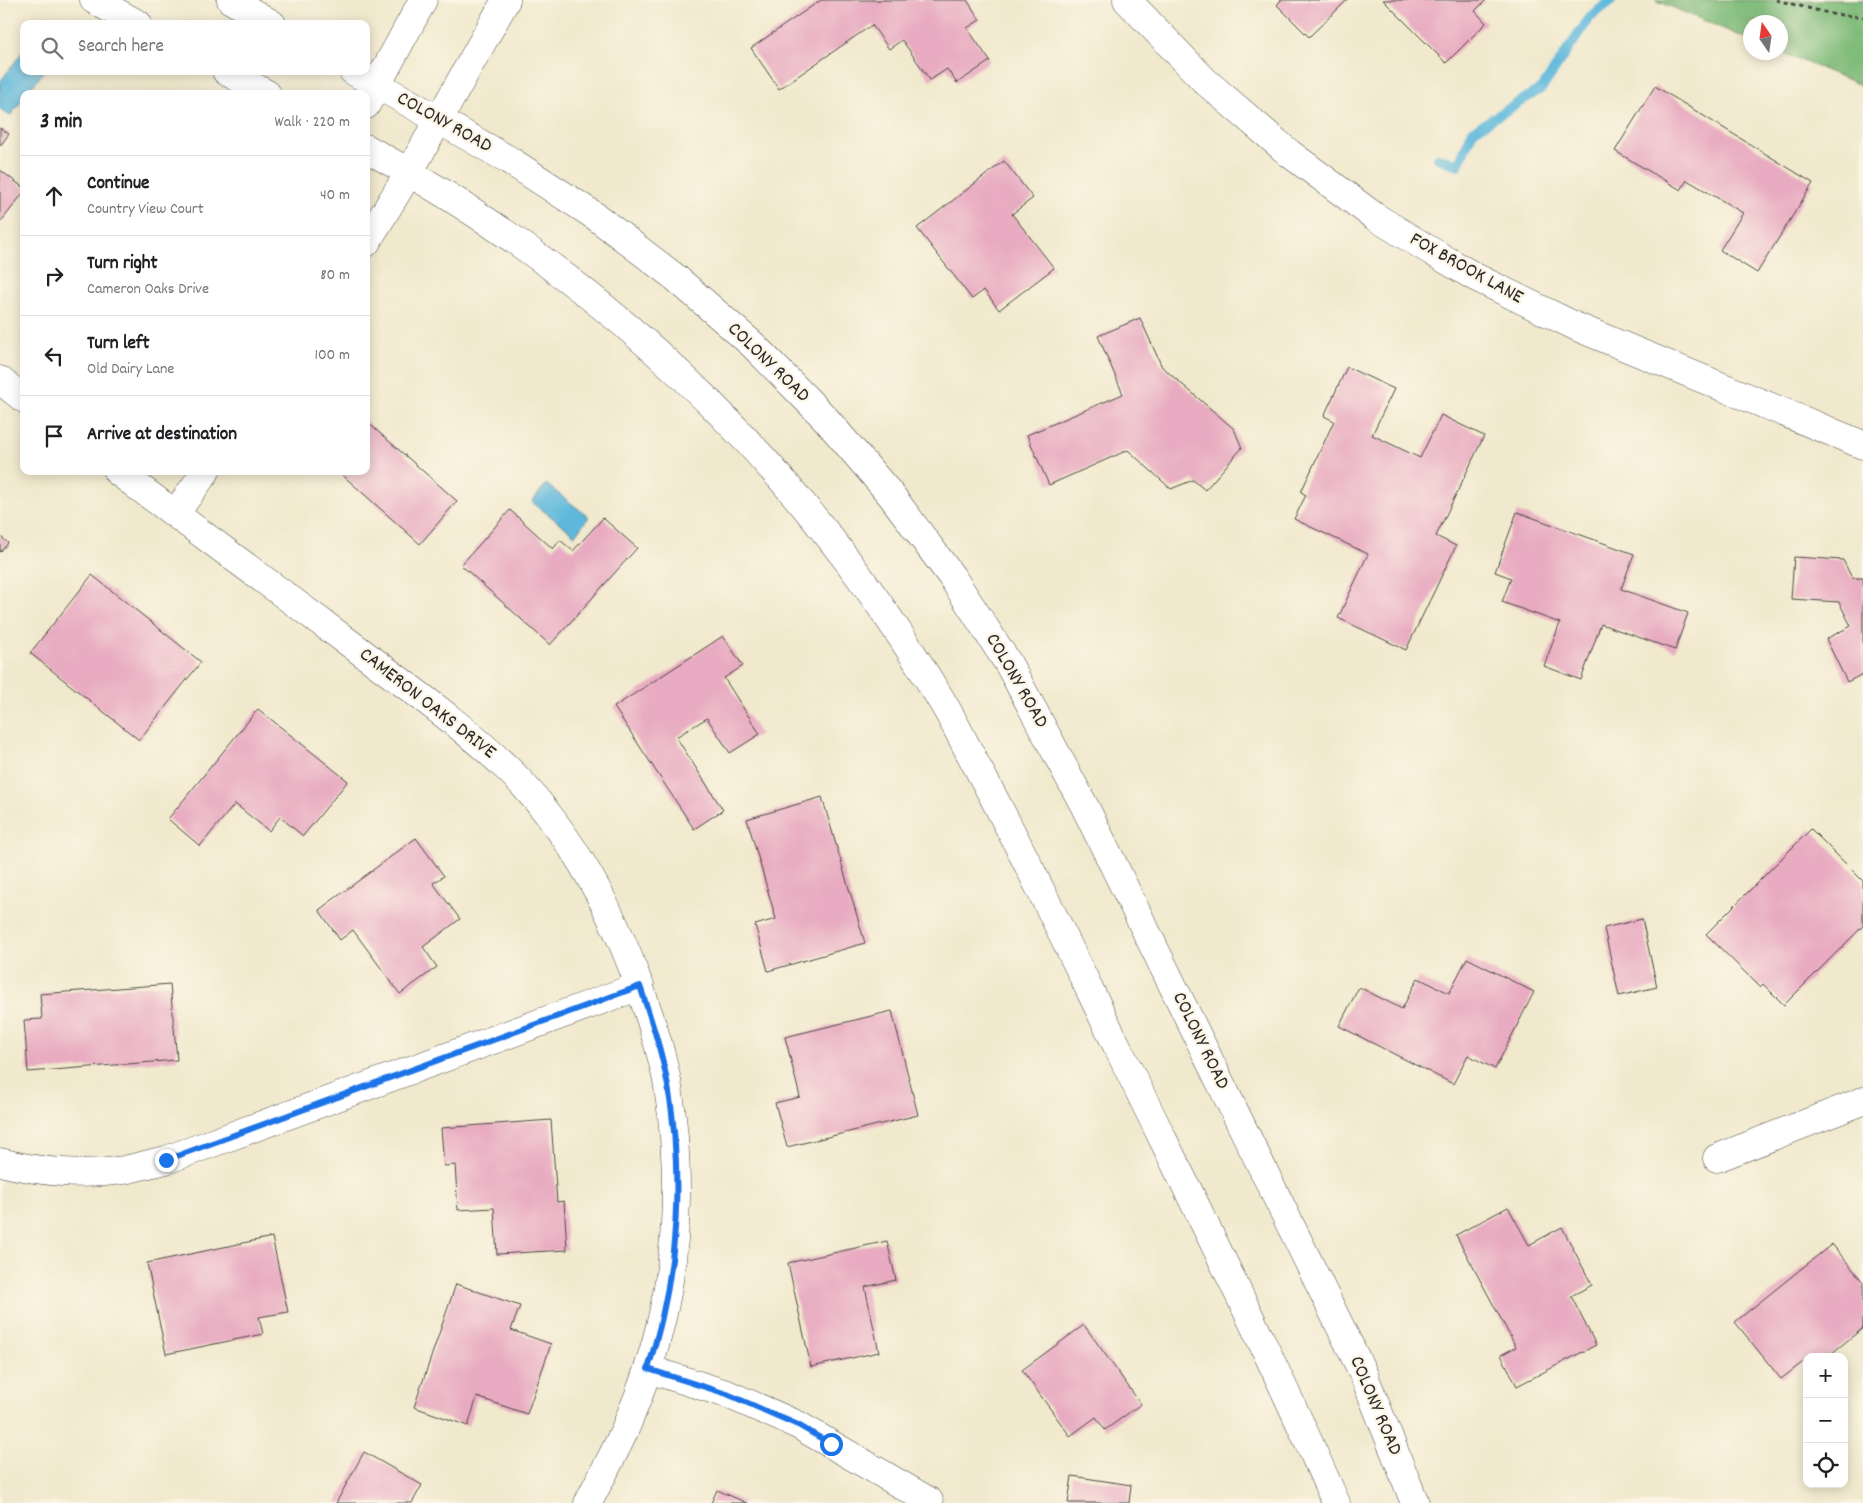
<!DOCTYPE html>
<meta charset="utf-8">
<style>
:root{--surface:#fff;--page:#f6f6f6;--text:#202124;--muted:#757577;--line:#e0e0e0}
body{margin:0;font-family:Dekko,sans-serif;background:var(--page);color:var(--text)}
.controls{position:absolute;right:15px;bottom:15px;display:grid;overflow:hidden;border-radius:10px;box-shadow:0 2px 12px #0003}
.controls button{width:45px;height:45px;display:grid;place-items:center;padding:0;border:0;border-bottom:1px solid var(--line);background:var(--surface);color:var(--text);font:25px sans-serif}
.compass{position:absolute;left:1743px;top:15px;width:45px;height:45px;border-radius:50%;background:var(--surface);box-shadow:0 2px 12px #0003;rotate:347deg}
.stop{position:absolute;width:15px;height:15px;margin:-11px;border:4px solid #1a73e8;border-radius:50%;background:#fff}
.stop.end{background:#1a73e8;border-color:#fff;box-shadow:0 1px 5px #0008}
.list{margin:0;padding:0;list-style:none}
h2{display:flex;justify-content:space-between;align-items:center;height:65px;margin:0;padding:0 20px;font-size:21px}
h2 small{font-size:16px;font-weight:400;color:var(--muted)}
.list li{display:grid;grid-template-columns:32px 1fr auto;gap:15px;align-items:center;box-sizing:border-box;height:80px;padding:0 20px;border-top:1px solid var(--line)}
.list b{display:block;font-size:19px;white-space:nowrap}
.list p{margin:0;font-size:16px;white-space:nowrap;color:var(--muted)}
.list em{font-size:16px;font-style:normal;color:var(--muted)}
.icon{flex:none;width:28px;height:28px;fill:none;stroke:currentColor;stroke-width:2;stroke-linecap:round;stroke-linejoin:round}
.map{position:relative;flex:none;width:1863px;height:1503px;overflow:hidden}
.search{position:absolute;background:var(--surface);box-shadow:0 2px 12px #0003;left:20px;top:20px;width:350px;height:55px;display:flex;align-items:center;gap:12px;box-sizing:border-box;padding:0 18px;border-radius:10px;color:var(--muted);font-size:19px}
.panel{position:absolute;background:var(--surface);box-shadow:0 2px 12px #0003;left:20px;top:90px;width:350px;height:385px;border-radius:10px}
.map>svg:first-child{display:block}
.forest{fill:#7fbb79;stroke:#557352}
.water{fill:#5db8db;stroke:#447283}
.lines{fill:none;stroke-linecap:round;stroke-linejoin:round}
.stream{stroke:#5db8db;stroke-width:10}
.building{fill:#e8abc1}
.street-casing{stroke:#494843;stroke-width:29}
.secondary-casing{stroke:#494843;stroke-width:29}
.path{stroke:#494843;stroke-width:3;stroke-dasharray:4 4;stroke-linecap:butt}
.street{stroke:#fff;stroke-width:28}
.secondary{stroke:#fff;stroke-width:28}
.route{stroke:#1a73e8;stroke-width:6}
.labels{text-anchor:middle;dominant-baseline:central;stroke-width:4.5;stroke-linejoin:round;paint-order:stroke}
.street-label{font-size:20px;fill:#2b2b2b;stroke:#fcf5e5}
</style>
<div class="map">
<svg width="1863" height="1503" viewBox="0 0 1863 1503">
<rect width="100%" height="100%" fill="#fcf5e5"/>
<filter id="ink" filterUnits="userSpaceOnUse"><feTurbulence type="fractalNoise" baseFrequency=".02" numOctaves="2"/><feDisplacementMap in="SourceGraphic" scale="10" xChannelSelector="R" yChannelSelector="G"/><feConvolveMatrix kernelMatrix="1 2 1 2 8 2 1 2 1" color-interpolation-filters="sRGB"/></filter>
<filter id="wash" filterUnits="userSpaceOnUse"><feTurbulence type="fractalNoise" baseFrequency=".0096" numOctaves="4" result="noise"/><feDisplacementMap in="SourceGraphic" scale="20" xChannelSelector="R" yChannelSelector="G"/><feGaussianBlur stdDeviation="1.12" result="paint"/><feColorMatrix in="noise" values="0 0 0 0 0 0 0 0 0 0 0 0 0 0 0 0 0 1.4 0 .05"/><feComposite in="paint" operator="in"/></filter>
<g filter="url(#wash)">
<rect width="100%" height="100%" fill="#f1e9cd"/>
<path class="forest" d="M1655 0H1863V86L1781 52 1780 22H1750V40Z"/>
<g class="water">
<path d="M23 51 24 71H44L27 94H24V98L10 116 0 109V82Z"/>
<path d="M546 484 589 517 575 535 532 502Z"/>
</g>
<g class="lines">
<path class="stream" d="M1438 158 1458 165 1473 131 1542 88 1591 16 1612 0"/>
</g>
<g id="blocks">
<g class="building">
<path d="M821 0H967L980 20 967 28 990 61 957 83 947 69 930 80 902 40 889 49 872 25 779 89 751 48Z"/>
<path d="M1281 0H1347L1309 37 1277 5Z"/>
<path d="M1383 0H1486L1475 11 1486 23 1446 63Z"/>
<path d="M1655 86 1813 183 1757 273 1720 250 1743 213 1687 180 1681 190 1615 151Z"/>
<path d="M0 128 9 134 0 146Z"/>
<path d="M1004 161 1033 198 1012 214 1054 268 999 310 984 290 972 299 917 228Z"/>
<path d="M0 170 24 188V192L0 223Z"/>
<path d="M1140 318 1162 367 1234 429 1242 448 1205 490 1193 480 1171 489 1128 450 1049 485 1027 435 1123 394 1098 336Z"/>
<path d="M1347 367 1394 389 1372 435 1420 458 1441 415 1484 436 1436 536 1456 546 1406 650 1338 618 1368 554 1294 519 1306 495 1301 492 1334 421 1324 416Z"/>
<path d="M366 421 457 501 420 544 338 471H366Z"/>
<path d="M510 510 553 549 560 540 573 551 603 518 637 548 550 645 461 565Z"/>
<path d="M1517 512 1634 554 1621 589 1688 613 1675 650 1601 624 1581 680 1544 666 1560 623 1502 602 1511 578 1495 572Z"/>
<path d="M0 536 8 543 0 552Z"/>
<path d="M1794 557 1843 560 1852 578H1863V674L1847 682 1826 639 1851 626 1839 602 1791 599Z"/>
<path d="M92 575 201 662 139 740 30 653Z"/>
<path d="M723 636 743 666 724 678 760 734 730 753 707 718 676 737 723 810 694 829 614 707Z"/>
<path d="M258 709 348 781 303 836 280 817 269 831 235 804 200 846 168 819Z"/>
<path d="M822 797 865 943 768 971 755 925 776 919 747 819Z"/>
<path d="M1811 829 1863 881V926L1784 1005 1763 984 1760 987 1706 934Z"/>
<path d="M416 838 444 876 433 883 460 919 423 947 437 967 400 994 353 930 340 940 319 910Z"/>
<path d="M1642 919 1657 987 1619 996 1604 928Z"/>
<path d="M1467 958 1534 992 1495 1069 1468 1055 1453 1084 1339 1026 1359 987 1402 1009 1418 978 1449 993Z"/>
<path d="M170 984 177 1060 28 1072 24 1020 42 1019 40 994Z"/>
<path d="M892 1011 918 1115 787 1147 775 1103 800 1097 785 1037Z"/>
<path d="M551 1120 557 1202 564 1201 567 1250 497 1254 494 1208 458 1210 455 1165 444 1166 441 1128Z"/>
<path d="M1508 1207 1529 1245 1562 1227 1592 1285 1571 1296 1596 1345 1517 1386 1501 1355 1516 1347 1456 1235Z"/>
<path d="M272 1237 288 1312 259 1317 263 1334 166 1354 147 1263Z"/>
<path d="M887 1241 896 1280 865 1287 879 1352 811 1367 788 1263Z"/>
<path d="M1832 1244 1863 1282V1328L1827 1357H1807V1359L1781 1379 1735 1322Z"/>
<path d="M456 1284 520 1306 511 1330 551 1344 527 1414 477 1397 468 1426 414 1407Z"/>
<path d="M1084 1325 1141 1404 1105 1430 1096 1417 1070 1436 1022 1370Z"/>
<path d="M364 1452 422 1485 412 1503H336Z"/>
<path d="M1072 1476 1131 1485 1129 1503H1068Z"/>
<path d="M717 1490 747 1503H711Z"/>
</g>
</g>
</g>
<g filter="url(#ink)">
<use href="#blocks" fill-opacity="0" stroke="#494843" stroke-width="1"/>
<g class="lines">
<g class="street-casing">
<g id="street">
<path d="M1127 0 1205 81 1289 153 1374 216 1421 245 1475 277 1577 327 1863 445"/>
<path d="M366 105 423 0"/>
<path d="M366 243 410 171 506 0"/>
<path d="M0 380 24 399"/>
<path d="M117 471C197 531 277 589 356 648 409 688 464 726 512 773 577 839 620 924 648 1012 656 1036 664 1062 668 1087 680 1162 679 1243 662 1318 654 1353 642 1389 628 1422 617 1450 601 1476 588 1503"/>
<path d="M175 514 206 471"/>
<path d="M1717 1158 1863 1101"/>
<path d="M0 1162C39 1172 84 1176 124 1170 138 1167 152 1163 166 1160L640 986"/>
<path d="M648 1369 727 1394 798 1425 929 1501"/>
</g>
</g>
<g class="secondary-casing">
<g id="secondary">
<path d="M94 0 138 24"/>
<path d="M231 0 272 24"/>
<path d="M226 71 267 94"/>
<path d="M353 71 509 160 595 216 676 278 753 345 825 418 891 495 952 577 1008 663 1085 807 1363 1373 1415 1503"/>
<path d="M366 148C604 278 794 457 935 690 952 716 965 745 980 772 1029 863 1073 956 1118 1048 1192 1199 1268 1349 1336 1503"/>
</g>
</g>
<path class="path" d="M1776 0 1832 14 1863 17"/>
<use href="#street" class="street"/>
<use href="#secondary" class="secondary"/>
</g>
</g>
<g class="lines" filter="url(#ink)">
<path class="route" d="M166 1160 640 986C651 1019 662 1052 668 1086 681 1161 679 1243 662 1317 658 1335 653 1352 648 1369L727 1394 798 1425 831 1444"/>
</g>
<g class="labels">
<g class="street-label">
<text transform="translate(444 123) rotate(29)">COLONY ROAD</text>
<text transform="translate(1466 269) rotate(29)">FOX BROOK LANE</text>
<text transform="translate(768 363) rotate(44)">COLONY ROAD</text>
<text transform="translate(1016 681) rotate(60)">COLONY ROAD</text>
<text transform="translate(427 704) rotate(38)">CAMERON OAKS DRIVE</text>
<text transform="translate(1200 1041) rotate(64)">COLONY ROAD</text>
<text transform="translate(1375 1406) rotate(67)">COLONY ROAD</text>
</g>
</g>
</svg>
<div class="controls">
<button>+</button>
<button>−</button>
<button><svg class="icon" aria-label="locate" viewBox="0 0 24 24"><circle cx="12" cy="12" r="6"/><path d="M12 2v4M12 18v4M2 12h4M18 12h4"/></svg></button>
</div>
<svg class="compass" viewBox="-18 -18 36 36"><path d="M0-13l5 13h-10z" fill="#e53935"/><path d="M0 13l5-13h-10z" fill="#757577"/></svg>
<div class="stop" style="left:831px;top:1444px"></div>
<div class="stop end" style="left:166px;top:1160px"></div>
<div class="search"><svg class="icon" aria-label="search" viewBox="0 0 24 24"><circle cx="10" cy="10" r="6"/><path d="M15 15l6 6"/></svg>Search here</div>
<section class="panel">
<h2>3 min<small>Walk · 220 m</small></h2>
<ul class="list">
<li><svg class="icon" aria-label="ahead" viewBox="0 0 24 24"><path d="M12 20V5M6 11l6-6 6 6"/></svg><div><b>Continue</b><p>Country View Court</p></div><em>40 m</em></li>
<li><svg class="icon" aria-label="right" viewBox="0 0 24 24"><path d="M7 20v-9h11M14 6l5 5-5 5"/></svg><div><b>Turn right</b><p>Cameron Oaks Drive</p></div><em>80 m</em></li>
<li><svg class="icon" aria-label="left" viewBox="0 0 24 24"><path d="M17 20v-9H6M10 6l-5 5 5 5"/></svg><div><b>Turn left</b><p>Old Dairy Lane</p></div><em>100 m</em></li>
<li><svg class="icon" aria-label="arrive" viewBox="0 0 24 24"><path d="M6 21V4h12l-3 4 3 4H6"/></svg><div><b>Arrive at destination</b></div></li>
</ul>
</section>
</div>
